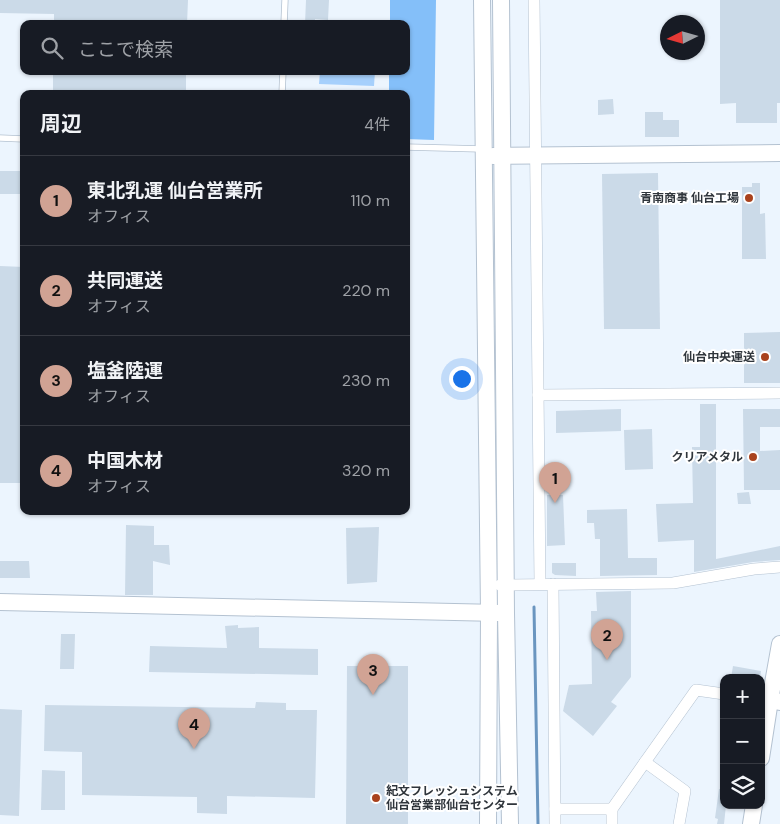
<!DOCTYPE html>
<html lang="ja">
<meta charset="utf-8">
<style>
:root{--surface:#171b24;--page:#242831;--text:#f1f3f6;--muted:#9ea1a6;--line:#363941;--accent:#d1a394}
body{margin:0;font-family:"DM Sans","Noto Sans JP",sans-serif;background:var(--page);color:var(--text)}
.controls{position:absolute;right:15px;bottom:15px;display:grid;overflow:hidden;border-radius:10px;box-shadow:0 1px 4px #0004}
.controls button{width:45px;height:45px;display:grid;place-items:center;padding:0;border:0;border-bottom:1px solid var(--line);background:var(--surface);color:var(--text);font:25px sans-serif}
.compass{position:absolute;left:660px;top:15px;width:45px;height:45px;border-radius:50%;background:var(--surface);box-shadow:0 1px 4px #0004;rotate:265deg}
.you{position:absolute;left:461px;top:378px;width:18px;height:18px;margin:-12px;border:4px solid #fff;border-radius:50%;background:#1a73e8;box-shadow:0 0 0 8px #1a73e833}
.badge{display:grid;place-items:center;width:32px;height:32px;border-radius:50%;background:var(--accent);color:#111;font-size:16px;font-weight:700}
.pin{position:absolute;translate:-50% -41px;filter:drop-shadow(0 1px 2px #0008)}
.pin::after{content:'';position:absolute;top:26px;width:18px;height:15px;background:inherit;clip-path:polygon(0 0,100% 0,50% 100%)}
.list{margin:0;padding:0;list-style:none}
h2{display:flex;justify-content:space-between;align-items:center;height:65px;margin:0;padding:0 20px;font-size:21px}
h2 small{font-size:16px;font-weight:400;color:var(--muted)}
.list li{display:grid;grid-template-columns:32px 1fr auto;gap:15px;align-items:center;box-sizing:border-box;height:90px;padding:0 20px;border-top:1px solid var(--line)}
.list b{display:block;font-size:19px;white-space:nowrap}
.list p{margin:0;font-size:16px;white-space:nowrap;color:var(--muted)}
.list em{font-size:16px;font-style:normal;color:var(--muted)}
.icon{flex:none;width:28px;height:28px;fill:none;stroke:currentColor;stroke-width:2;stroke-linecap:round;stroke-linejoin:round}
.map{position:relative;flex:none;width:780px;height:824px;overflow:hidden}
.search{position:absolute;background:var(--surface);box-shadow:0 1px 4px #0004;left:20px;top:20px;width:390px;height:55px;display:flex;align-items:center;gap:12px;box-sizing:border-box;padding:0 18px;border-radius:10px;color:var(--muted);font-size:19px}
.panel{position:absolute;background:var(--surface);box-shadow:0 1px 4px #0004;left:20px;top:90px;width:390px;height:425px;border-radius:10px}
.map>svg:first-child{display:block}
.green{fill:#a6d0fc}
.forest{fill:#84bff9}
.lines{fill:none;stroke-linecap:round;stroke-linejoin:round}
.stream{stroke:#6a95bf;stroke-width:3}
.building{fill:#cbdae8}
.lane-casing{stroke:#b4c2d1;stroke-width:7}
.street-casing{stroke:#b4c2d1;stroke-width:12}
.secondary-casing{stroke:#b4c2d1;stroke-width:18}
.lane{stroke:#fff;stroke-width:5.5}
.street{stroke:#fff;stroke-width:11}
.secondary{stroke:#fff;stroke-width:16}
.poi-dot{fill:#a9421d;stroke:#fff;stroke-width:2}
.labels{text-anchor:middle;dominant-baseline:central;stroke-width:4;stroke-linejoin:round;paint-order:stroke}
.poi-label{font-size:12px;font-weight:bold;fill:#2f353b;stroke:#fff;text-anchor:end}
</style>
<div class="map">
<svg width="780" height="824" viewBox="0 0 780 824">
<rect width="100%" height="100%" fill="#ecf5fe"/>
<path class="green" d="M320 71H375L374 86 319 84Z"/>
<path class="forest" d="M390 0H436L434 140 406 139V94H389V71H406V24H390Z"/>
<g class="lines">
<path class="stream" d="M534 607 538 824"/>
</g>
<g class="building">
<path d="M0 0H188L187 24H54V14L0 13Z"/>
<path d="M306 0H329L328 20 315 19V24H305Z"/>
<path d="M720 0H780V103H777V123H736V103L720 104Z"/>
<rect x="53" y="71" width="133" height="23"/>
<path d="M613 99 614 114 598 115V100Z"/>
<path d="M645 112H663V120H679V137H645Z"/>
<rect x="0" y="171" width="24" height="23"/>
<path d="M658 173 660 329H604L602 174Z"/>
<path d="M752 183H760V214L765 213 766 259H742V187H752Z"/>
<path d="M0 266 24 267V483H0Z"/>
<path d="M780 332V383H744V333Z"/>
<path d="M700 404H716V559L780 546V560L753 562 694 572V540L658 542 656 504 693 503 692 447H700Z"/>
<path d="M621 409V431L556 433V411Z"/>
<path d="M743 409H780V427H760V451L780 450V490H744Z"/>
<path d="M652 429 653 469 625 470 624 430Z"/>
<path d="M749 492 751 504H738L737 493Z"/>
<path d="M547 495H563L565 545 547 546Z"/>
<path d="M627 509 628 558H657V575L600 576V539H595L594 523H587V510Z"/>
<path d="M126 525 154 526V545H169L170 565 153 561V595H125Z"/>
<path d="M379 527 377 582 347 584 346 528Z"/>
<path d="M0 561H29L30 578H0Z"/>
<path d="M552 563H576V576L555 575 552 573Z"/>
<path d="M631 591V677L611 702 617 706 593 736 563 711 569 685 592 684 591 611H597L596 592Z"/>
<path d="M238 625V628L259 627V648L318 649V675L149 672 150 646 227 648 225 626Z"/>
<path d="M61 634H75L74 669H60Z"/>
<path d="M347 666H408V824H346Z"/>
<path d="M733 666 761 671 760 678H731Z"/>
<path d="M256 702 286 703V710H317L315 798 227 796V814L197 813V797L82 795V752L44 751 45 705 255 708Z"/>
<path d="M0 709 22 710 19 816 0 815Z"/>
<path d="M42 770 65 771V810H41Z"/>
<path d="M719 789H724V805H726L724 824H717L718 819 715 818Z"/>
</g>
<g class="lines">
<g class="lane-casing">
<g id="lane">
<path d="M284 24 285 0"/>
<path d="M282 94 283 71"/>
<path d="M0 138 24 139"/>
<path d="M406 147 482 149"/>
</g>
</g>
<g class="street-casing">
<g id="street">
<path d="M534 0 540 584"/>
<path d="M538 395 780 393"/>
<path d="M553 584 555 824"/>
<path d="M500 585 673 583 754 569 780 567"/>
<path d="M555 809H612"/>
<path d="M612 824V809L645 762"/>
<path d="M679 824 685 791 645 762 696 690 724 694"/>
</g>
</g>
<g class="secondary-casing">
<g id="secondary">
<path d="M482 0 489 613 488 824"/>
<path d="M501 0 506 613 510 824"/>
<path d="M493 156 780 153"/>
<path d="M0 602 499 613"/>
<path d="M770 700 780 644"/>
<path d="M761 758 770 700 780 702"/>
<path d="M751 824 754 805"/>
</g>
</g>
<use href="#lane" class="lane"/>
<use href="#street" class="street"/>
<use href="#secondary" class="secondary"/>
</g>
<g class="poi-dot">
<circle cx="749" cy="198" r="5"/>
<circle cx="765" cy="357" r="5"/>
<circle cx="753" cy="457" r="5"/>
<circle cx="376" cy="798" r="5"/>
</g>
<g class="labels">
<g class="poi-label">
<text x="739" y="198">青南商事 仙台工場</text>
<text x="755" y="357">仙台中央運送</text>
<text x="743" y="457">クリアメタル</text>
<text x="386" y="791" text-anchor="start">紀文フレッシュシステム<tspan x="386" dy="14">仙台営業部仙台センター</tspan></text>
</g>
</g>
</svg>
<div class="controls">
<button>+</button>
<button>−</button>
<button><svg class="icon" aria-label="layers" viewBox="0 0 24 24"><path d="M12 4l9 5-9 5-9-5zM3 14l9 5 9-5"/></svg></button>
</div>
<svg class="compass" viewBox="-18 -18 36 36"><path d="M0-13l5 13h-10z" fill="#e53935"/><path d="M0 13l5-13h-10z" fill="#9ea1a6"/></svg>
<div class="you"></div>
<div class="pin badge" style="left:555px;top:503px">1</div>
<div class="pin badge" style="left:607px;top:660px">2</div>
<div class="pin badge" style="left:373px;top:695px">3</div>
<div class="pin badge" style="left:194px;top:749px">4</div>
<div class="search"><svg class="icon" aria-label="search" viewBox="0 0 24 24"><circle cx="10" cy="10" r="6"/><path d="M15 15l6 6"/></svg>ここで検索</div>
<section class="panel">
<h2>周辺<small>4件</small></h2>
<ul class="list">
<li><span class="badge">1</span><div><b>東北乳運 仙台営業所</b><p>オフィス</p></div><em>110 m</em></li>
<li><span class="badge">2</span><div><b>共同運送</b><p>オフィス</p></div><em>220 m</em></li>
<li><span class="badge">3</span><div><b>塩釜陸運</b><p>オフィス</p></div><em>230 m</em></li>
<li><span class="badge">4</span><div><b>中国木材</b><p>オフィス</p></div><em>320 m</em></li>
</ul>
</section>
</div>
